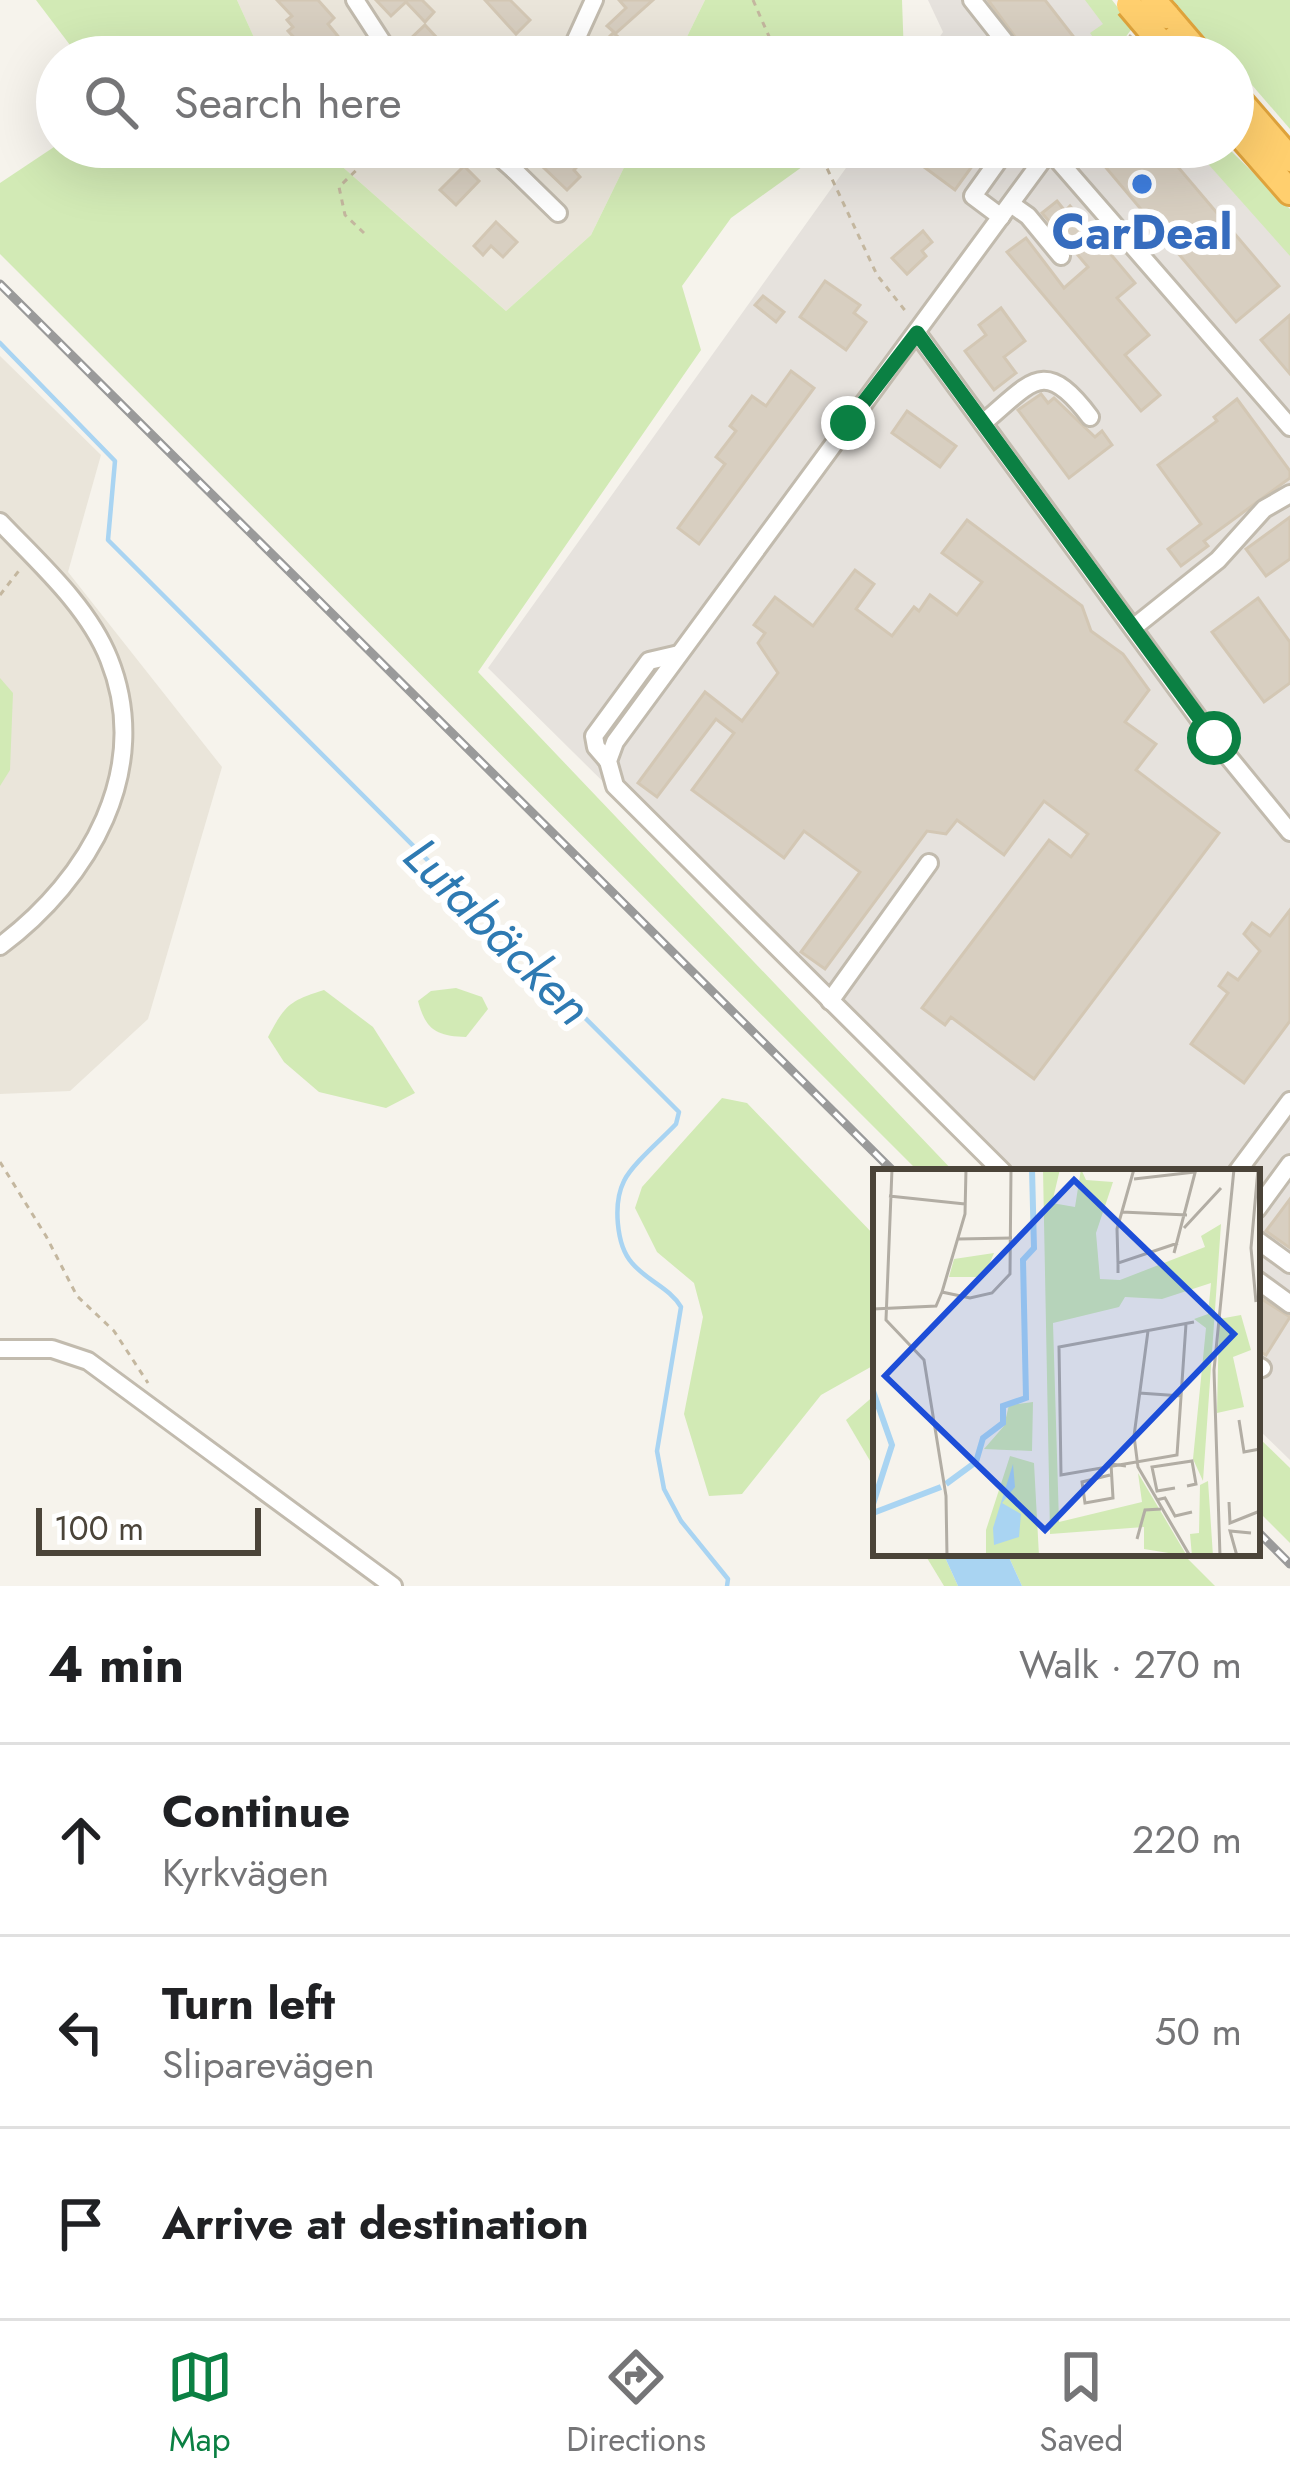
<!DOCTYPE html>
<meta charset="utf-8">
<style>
:root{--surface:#fff;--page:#f6f6f6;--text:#202124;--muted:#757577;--line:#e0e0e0;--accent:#0b8043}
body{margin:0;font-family:Jost,sans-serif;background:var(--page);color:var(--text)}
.scale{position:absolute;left:36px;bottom:30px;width:225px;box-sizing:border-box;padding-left:12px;border:6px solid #4b4439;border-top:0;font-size:33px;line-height:42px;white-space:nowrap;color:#4b4439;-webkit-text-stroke:9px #fff;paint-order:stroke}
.stop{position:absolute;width:36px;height:36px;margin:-27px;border:9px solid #0b8043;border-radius:50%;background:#fff}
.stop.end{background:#0b8043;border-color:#fff;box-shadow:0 3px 12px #0008}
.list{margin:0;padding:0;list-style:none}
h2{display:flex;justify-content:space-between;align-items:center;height:156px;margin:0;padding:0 48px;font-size:51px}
h2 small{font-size:39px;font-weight:400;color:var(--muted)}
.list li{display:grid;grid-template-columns:78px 1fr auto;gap:36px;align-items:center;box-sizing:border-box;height:192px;padding:0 48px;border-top:3px solid var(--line)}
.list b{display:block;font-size:45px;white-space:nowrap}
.list p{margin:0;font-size:39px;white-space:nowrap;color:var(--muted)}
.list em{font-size:39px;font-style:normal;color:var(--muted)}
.icon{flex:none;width:66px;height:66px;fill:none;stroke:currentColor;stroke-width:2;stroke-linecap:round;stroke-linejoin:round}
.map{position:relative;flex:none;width:1290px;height:1586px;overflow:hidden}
.search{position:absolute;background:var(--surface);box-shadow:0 12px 48px #0002;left:36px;right:36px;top:36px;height:132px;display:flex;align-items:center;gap:30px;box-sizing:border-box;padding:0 42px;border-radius:66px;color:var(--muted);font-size:45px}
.sheet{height:732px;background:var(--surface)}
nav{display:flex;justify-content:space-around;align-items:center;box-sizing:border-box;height:168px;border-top:3px solid var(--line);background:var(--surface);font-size:33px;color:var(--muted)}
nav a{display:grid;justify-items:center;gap:6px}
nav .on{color:var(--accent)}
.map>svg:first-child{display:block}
.residential{fill:#eae5da}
.industrial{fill:#e6e2dd}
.green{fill:#d2eab5}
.water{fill:#a9d4f2}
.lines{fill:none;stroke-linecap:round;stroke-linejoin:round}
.stream{stroke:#a9d4f2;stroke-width:4.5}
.building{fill:#d8cfc1;stroke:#d3c7b4;stroke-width:3}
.minor-casing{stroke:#c2bbae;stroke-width:22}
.highway-casing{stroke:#e0a43c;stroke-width:30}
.path{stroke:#c4b79f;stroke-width:3;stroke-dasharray:6 6;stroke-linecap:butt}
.minor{stroke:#fff;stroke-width:16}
.highway{stroke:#ffcf6e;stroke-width:24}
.rail-casing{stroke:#9a9a9a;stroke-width:9}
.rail{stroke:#fff;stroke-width:4.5;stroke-dasharray:14;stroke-linecap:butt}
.highway-bridge-casing{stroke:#e0a43c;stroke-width:30;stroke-linecap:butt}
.highway-bridge{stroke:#ffcf6e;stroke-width:24}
.route{stroke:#0b8043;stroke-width:15}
.shop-dot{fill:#3f7fe0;stroke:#fff;stroke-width:4.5}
.labels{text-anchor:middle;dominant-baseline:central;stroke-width:12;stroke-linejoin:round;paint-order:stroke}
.shop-label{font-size:48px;font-weight:bold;fill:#366cbe;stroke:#fff}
.water-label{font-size:51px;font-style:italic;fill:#2e7ab2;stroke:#fff}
.inset-river{fill:none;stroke:#a9d4f2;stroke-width:6}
.inset-road{fill:none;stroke:#b2ada4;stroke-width:3}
.view{fill:#1d4ed8;fill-opacity:0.15;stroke:#1d4ed8;stroke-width:6}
.inset-edge{fill:none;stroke:#4b4439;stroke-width:6}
</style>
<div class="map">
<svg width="1290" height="1586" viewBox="0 0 1290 1586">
<rect width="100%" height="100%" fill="#f6f3ec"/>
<g class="residential">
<path d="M237 0H705L677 57H263Z"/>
<path d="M320 147H634L591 235 506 311Z"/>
<path d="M0 356 101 455 68 572 222 767 148 1019 70 1091 0 1094Z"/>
</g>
<g class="industrial">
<path d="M928 0H1090L1136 57H926L943 32Z"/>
<path d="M861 147H1209L1290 246V1460L1257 1428V1172H998L488 668Z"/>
</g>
<g class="green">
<path d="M36 0H237L263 57H79Z"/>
<path d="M705 0H902L904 57H677Z"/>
<path d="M1085 0H1112L1133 27 1111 57H1090L1098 44 1090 33 1103 24Z"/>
<path d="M1169 0H1290V129L1233 63V57H1217Z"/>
<path d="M57 145 320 147 506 311 591 235 634 147H843L802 167 731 218 682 286 701 350 478 672 954 1172H919L0 254V183Z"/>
<path d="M1193 147H1227L1290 209V256Z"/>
<path d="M0 678 13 693 10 770 0 786Z"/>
<path d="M456 988 482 997 488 1009 466 1037C436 1036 426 1030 418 1001L431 991Z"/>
<path d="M324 990 373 1027 415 1093 386 1108 319 1092 284 1062 268 1037C285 1005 289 1001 324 990Z"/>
<path d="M722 1098 747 1103 876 1237V1364L821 1395 742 1494 709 1496 684 1414 703 1317 694 1283 657 1252 635 1208 642 1187Z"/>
<path d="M876 1394V1471L846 1420Z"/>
<path d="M1257 1436 1290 1468V1543L1257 1510Z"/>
<path d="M924 1553H943L958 1586H944Z"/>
<path d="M1007 1553H1182L1215 1586H1022Z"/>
</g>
<path class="water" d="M943 1553H1007L1022 1586H958Z"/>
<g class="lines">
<path class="stream" d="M0 343 115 461 108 540 679 1112 676 1124C663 1138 632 1164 624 1181 613 1203 616 1245 632 1263 647 1281 670 1288 681 1307L657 1451 664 1489 681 1521 728 1579 727 1586"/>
</g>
<g class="building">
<path d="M277 0H318L334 18 328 24 355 57H312L288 31 293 27 287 20 292 16Z"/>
<path d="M376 0H422L434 12 425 22 406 2 391 16Z"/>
<path d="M485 0H510L530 20 516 34Z"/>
<path d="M619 0H653L615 34 628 46 614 57 601 45 614 32 607 26 626 8Z"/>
<path d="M988 0H1045L1083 49 1072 57H1030Z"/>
<path d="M425 25 437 38 421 53 409 40Z"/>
<path d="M540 147H596L574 170 580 177 567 190 544 168 553 159Z"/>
<path d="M897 147H986L955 190Z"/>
<path d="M1120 147H1161L1279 286 1236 322 1102 163Z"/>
<path d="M464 166 479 181 456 205 440 190Z"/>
<path d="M1057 201 1065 211 1070 206 1135 283 1117 298 1149 335 1125 355 1160 395 1141 411 1007 252 1026 238 1064 288 1088 267 1042 213Z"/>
<path d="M496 222 517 242 503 257 491 246 483 255 474 246Z"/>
<path d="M923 231 932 242 922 251 926 256 907 274 892 258Z"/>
<path d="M825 281 860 305 854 313 866 322 846 350 800 317Z"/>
<path d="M763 296 784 312 776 322 755 305Z"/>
<path d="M1001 308 1025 341 1004 357 1016 373 994 390 965 351 986 335 979 325Z"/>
<path d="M1290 315V374L1261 340Z"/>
<path d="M791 371 814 388 699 544 678 528 725 464 716 457 736 431 730 426 752 396 766 406Z"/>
<path d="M1041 394 1048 403 1054 398 1095 437 1102 431 1112 445 1069 478 1018 410Z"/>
<path d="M1237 399 1290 471V478L1204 541 1208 546 1181 566 1168 549 1201 524 1158 465 1217 421 1214 417Z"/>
<path d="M907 411 956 446 940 467 892 433Z"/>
<path d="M1290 517V559L1266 576 1246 549Z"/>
<path d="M967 520 1082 606 1091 631 1123 654 1149 690 1125 722 1156 744 1136 770 1219 833 1034 1079 951 1017 945 1025 922 1008 1049 840 1071 857 1088 834 1044 801 1004 855 957 820 946 834 927 831 825 969 801 952 860 872 804 831 784 858 692 790 734 733 716 719 657 797 638 783 705 692 742 721 778 673 758 643 765 633 754 625 775 597 813 626 855 570 874 584 856 609 892 636 914 607 919 611 930 595 957 615 982 582 942 553Z"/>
<path d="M1258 598 1290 642V683L1264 702 1212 632Z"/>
<path d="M1290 910V1021L1244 1083 1191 1044 1228 993 1219 986 1228 973 1238 980 1260 951 1244 934 1252 923 1270 936Z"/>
<path d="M1290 1199V1248L1266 1231Z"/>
<path d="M1257 1296 1290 1317 1266 1355 1257 1350Z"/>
</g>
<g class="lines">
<g class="minor-casing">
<g id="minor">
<path d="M355 0 392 57"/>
<path d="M972 0 1017 57"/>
<path d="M568 57 594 0"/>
<path d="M488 147 514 170"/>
<path d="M525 147 514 170 558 213"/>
<path d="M1050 151 1290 427"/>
<path d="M1011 204 1028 216 1061 256"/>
<path d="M1001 217 973 196 1008 147"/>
<path d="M917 333 1213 738 1290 832"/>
<path d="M983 423C1032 382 1044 356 1090 417"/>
<path d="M0 522C38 562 88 606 109 659 153 769 90 879 0 946"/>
<path d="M1133 628 1218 560 1264 509 1290 494"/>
<path d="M608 761 596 747 594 736 649 661 679 654"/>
<path d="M830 1001 929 863"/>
<path d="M1003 1172 615 786 608 761 615 742 1052 147"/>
<path d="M1237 1172 1290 1101"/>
<path d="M1257 1209 1290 1164"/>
<path d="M1257 1240 1290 1264"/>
<path d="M1257 1280 1290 1304"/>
<path d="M0 1349H52L88 1361 393 1586"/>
<path d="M1257 1365 1262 1368"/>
</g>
</g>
<g class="highway-casing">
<g id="highway">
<path d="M1167 16 1202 57"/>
<path d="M1157 38 1173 57"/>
<path d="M1233 93 1290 159"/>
<path d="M1233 127 1290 192"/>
</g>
</g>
<g class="path">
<path d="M753 0 778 57"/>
<path d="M1114 57 1131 35"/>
<path d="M817 147 877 275 907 313"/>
<path d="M364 233 345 215 339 187 380 147"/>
<path d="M0 595 21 568"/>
<path d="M0 1162 46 1236 77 1296 114 1331 148 1383"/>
</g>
<use href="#minor" class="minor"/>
<use href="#highway" class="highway"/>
<g class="rail-casing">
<g id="rail">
<path d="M0 284 894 1172"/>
<path d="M1257 1531 1290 1564"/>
</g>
</g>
<use href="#rail" class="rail"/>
<g class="highway-bridge-casing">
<g id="highway-bridge">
<path d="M1153 0 1167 16"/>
<path d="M1129 5 1157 38"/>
</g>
</g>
<use href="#highway-bridge" class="highway-bridge"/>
</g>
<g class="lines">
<path class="route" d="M848 423 917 333 1214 738"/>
</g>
<circle class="shop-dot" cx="1142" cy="184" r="12"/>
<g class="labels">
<g class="shop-label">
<text x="1142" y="232">CarDeal</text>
</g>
<g class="water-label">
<text transform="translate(498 931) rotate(45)">Lutabäcken</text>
</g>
</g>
<g transform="translate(873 1169)">
<rect width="387" height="387" fill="#f6f3ec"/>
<path d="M170 0H187L179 34 202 38 208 0 213 11 240 13 223 64 227 110 247 111 332 78 328 67 348 55 330 312 320 290 333 159 321 150 335 145 338 114 289 130 252 128 246 138 180 154 186 353 269 333 265 304 314 387 271 380V358L177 365ZM121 84 111 108H76L81 90ZM368 146 378 181 360 188 371 238 344 244 346 150ZM160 233 159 282 111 280 131 257 136 236ZM137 287 161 294 166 387H106L113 384V361ZM335 312 340 387H319L317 365 326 364 327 316Z" fill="#d2eab5"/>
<path d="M140 295 142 318 129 334 148 345 146 368 121 376 120 359Z" fill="#a9d4f2"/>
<path class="inset-river" d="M0 222 19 276 0 335M73 315 103 293 110 269 130 254V237L153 229 150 91 161 79 159 0M0 344 68 318"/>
<path class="inset-road" d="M19 0 13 151 51 191 73 327 74 387M93 0 92 45 69 123 97 129 119 124 137 105 138 0M261 10 322 3M16 27 92 35M249 43 314 46M311 59 348 19M85 70 139 69M301 84 323 0M245 94 244 60 261 0M245 104V94L305 74M383 133 378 79 385 0M0 140 63 137 69 123M313 155 304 286 188 306 186 178 321 153M275 162 261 267 265 298 317 387M266 224 309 227M366 251 371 283 387 280M237 306 209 313 212 334 240 329 238 295 253 297M302 319 284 322 279 298 319 292 323 315 314 317M283 331 292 329 302 347 319 343M356 333 357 354 387 342M264 370 272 341 288 340M347 387 341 201 361 0M364 387 357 362 378 364"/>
<path class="view" d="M201 11 361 165 172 361 12 207Z"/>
<rect width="387" height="387" class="inset-edge"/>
</g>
</svg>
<div class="scale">100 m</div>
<div class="stop" style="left:1214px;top:738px"></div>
<div class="stop end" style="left:848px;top:423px"></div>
<div class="search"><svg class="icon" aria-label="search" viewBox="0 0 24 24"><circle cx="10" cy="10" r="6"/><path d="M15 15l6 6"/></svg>Search here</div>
</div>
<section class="sheet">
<h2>4 min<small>Walk · 270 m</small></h2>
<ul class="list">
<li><svg class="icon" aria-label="ahead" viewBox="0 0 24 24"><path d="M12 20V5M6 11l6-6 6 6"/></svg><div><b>Continue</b><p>Kyrkvägen</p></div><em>220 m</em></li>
<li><svg class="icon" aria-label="left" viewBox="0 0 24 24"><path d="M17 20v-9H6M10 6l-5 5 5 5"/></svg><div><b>Turn left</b><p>Sliparevägen</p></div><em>50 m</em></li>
<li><svg class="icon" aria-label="arrive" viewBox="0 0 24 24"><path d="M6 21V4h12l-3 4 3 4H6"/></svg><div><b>Arrive at destination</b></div></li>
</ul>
</section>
<nav>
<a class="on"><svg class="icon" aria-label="map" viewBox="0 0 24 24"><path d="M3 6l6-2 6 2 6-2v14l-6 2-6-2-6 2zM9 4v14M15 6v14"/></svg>Map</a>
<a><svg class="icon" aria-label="directions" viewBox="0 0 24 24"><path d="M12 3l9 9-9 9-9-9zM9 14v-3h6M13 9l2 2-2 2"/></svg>Directions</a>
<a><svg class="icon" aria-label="saved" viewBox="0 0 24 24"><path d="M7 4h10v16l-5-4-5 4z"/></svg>Saved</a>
</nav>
